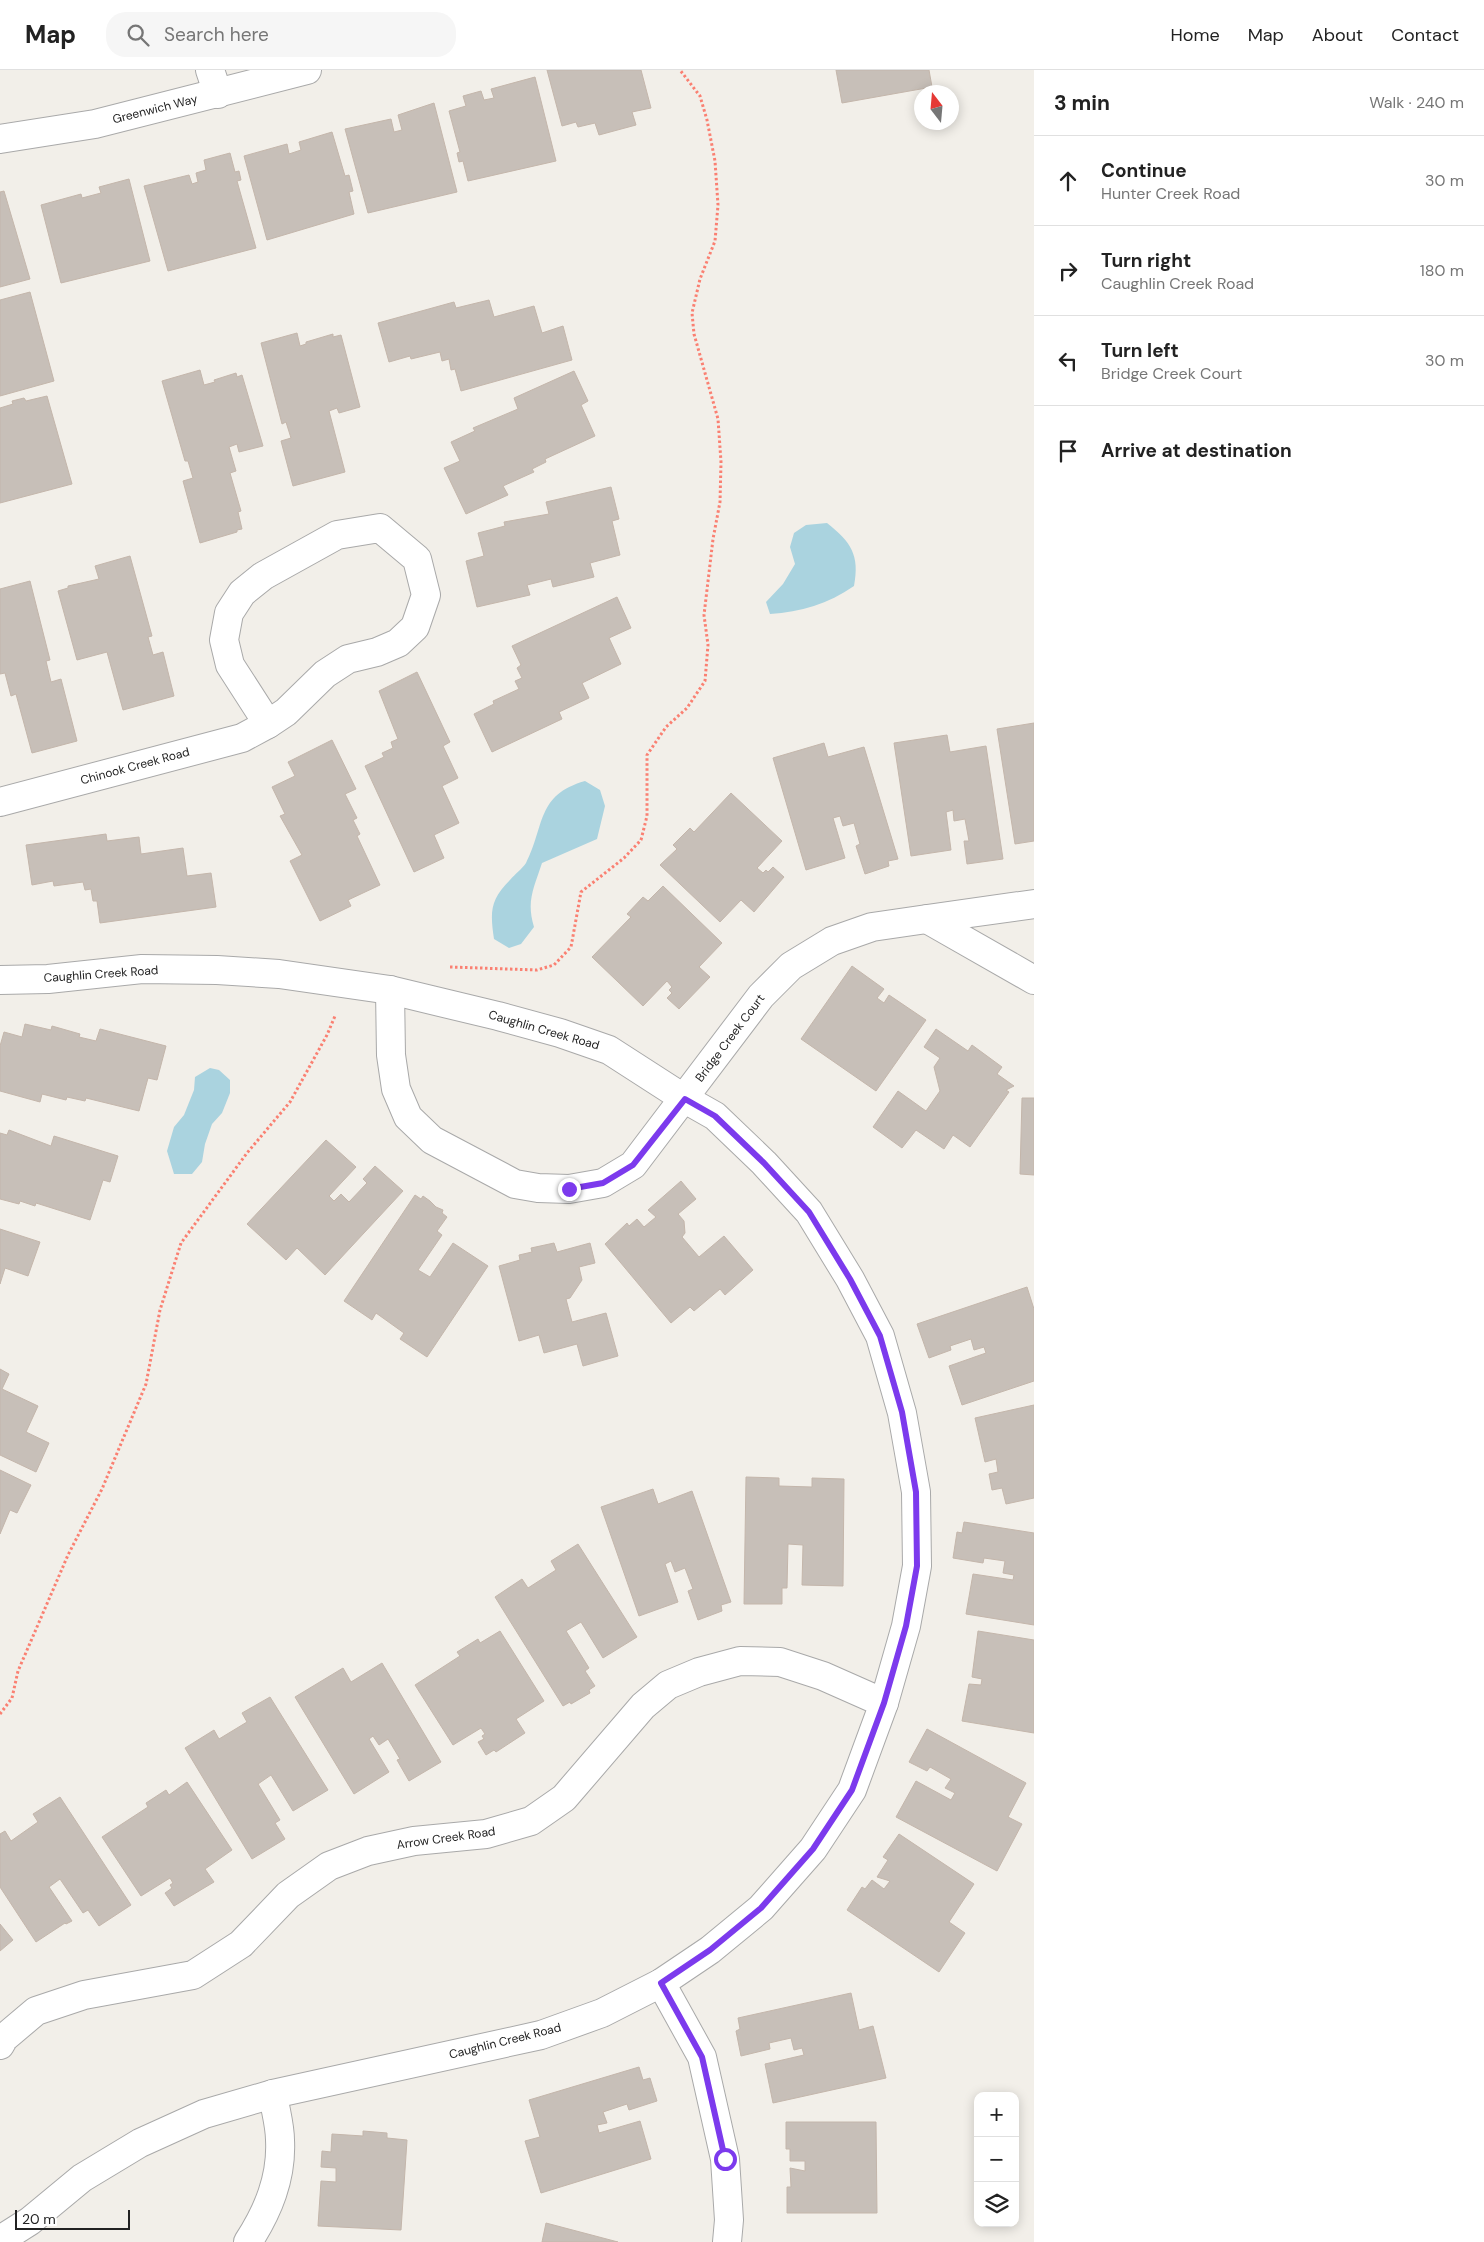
<!DOCTYPE html>
<meta charset="utf-8">
<style>
:root{--surface:#fff;--page:#f6f6f6;--text:#222;--muted:#767676;--line:#e0e0e0}
body{margin:0;font-family:"DM Sans",sans-serif;background:var(--page);color:var(--text)}
.controls{position:absolute;right:15px;bottom:15px;display:grid;overflow:hidden;border-radius:10px;box-shadow:0 2px 12px #0003}
.controls button{width:45px;height:45px;display:grid;place-items:center;padding:0;border:0;border-bottom:1px solid var(--line);background:var(--surface);color:var(--text);font:25px sans-serif}
.compass{position:absolute;left:914px;top:15px;width:45px;height:45px;border-radius:50%;background:var(--surface);box-shadow:0 2px 12px #0003;rotate:344deg}
.scale{position:absolute;left:15px;bottom:12px;width:115px;box-sizing:border-box;padding-left:5px;border:2px solid #222;border-top:0;font-size:14px;line-height:18px;white-space:nowrap;color:#222;-webkit-text-stroke:4px #fff;paint-order:stroke}
.stop{position:absolute;width:15px;height:15px;margin:-11px;border:4px solid #7c3aed;border-radius:50%;background:#fff}
.stop.end{background:#7c3aed;border-color:#fff;box-shadow:0 1px 5px #0008}
.list{margin:0;padding:0;list-style:none}
h2{display:flex;justify-content:space-between;align-items:center;height:65px;margin:0;padding:0 20px;font-size:21px}
h2 small{font-size:16px;font-weight:400;color:var(--muted)}
.list li{display:grid;grid-template-columns:32px 1fr auto;gap:15px;align-items:center;box-sizing:border-box;height:90px;padding:0 20px;border-top:1px solid var(--line)}
.list b{display:block;font-size:19px;white-space:nowrap}
.list p{margin:0;font-size:16px;white-space:nowrap;color:var(--muted)}
.list em{font-size:16px;font-style:normal;color:var(--muted)}
.icon{flex:none;width:28px;height:28px;fill:none;stroke:currentColor;stroke-width:2;stroke-linecap:round;stroke-linejoin:round}
.map{position:relative;flex:none;width:1034px;height:2172px;overflow:hidden}
header{display:flex;align-items:center;gap:30px;box-sizing:border-box;height:70px;padding:0 25px;background:var(--surface);border-bottom:1px solid var(--line)}
header strong{font-size:24px}
nav{display:flex;gap:28px;margin-inline-start:auto;font-size:18px}
.search{width:350px;height:45px;background:var(--page);display:flex;align-items:center;gap:12px;box-sizing:border-box;padding:0 18px;border-radius:20px;color:var(--muted);font-size:19px}
main{display:flex}
aside{flex:1;background:var(--surface)}
.map>svg:first-child{display:block}
.water{fill:#aad3df}
.building{fill:#c7bfb8;stroke:#c4b6ab}
.lines{fill:none;stroke-linecap:round;stroke-linejoin:round}
.minor-casing{stroke:#a9a9a9;stroke-width:30}
.path{stroke:#fa8072;stroke-width:3;stroke-dasharray:2.5 2.5;stroke-linecap:butt}
.minor{stroke:#fff;stroke-width:28}
.route{stroke:#7c3aed;stroke-width:6}
.labels{text-anchor:middle;dominant-baseline:central;stroke-width:5;stroke-linejoin:round;paint-order:stroke}
.street-label{font-size:12px;fill:#222;stroke:#fff}
</style>
<header>
<strong>Map</strong>
<div class="search"><svg class="icon" aria-label="search" viewBox="0 0 24 24"><circle cx="10" cy="10" r="6"/><path d="M15 15l6 6"/></svg>Search here</div>
<nav><a>Home</a><a>Map</a><a>About</a><a>Contact</a></nav>
</header>
<main>
<div class="map">
<svg width="1034" height="2172" viewBox="0 0 1034 2172">
<rect width="100%" height="100%" fill="#f2efe9"/>
<g class="water">
<path d="M827 453C851 472 860 485 854 516 828 534 801 542 770 544L766 532 783 514 795 494 790 477 794 463 806 455Z"/>
<path d="M585 711 600 720 605 736 597 769 542 793C534 818 526 831 534 857L521 874 509 878 494 869C490 842 490 830 510 810 515 804 522 799 526 793 545 756 536 725 585 711Z"/>
<path d="M210 998 219 1000 230 1010V1023L222 1043 212 1054 205 1074 202 1092 192 1104H174L167 1081 174 1057 184 1045 194 1020 195 1007Z"/>
</g>
<g class="building">
<path d="M547 0H641L651 38 632 42 636 55 599 65 595 53 578 57 576 52 562 56Z"/>
<path d="M836 0H929L932 17 842 33Z"/>
<path d="M535 7 556 91 468 111 463 91 459 92 457 83 460 82 449 41 466 36 463 26 481 21 484 30 494 28 491 19Z"/>
<path d="M434 33 457 122 368 143 345 59 391 49 394 62 402 60 398 45Z"/>
<path d="M332 62 345 106 349 105 353 121 349 122 354 144 267 170 244 86 287 74 289 84 301 80 299 72Z"/>
<path d="M230 83 235 102 239 101 241 110 237 111 256 178 168 201 144 116 189 105 192 114 198 112 196 103 206 100 204 90Z"/>
<path d="M129 109 150 191 61 213 41 135 81 124 82 128 101 123 99 117Z"/>
<path d="M4 121 30 209 0 217V122Z"/>
<path d="M30 222 54 311 0 326V230Z"/>
<path d="M489 230 494 247 534 236 542 263 563 256 572 290 461 321 455 299 451 300 449 289 442 291 440 282 411 289 410 286 389 292 378 253 454 232 456 238Z"/>
<path d="M297 263 300 276 306 274V272L333 264V267L341 265 360 337 339 343 337 338 329 341 345 402 293 416 281 371 291 368 286 352 282 354 261 273Z"/>
<path d="M200 300 204 315 215 312 214 310 236 303 237 307 242 305 263 376 239 382 237 374 229 377 236 401 230 403 241 441 238 442 242 459 237 460V462L200 473 183 411 193 408 188 391H185L162 311Z"/>
<path d="M574 301 588 331 581 335 595 366 545 389 546 392 532 399 534 402 503 416 508 425 466 444 444 398 460 391 451 372 475 361 473 358 518 339 514 328Z"/>
<path d="M47 326 72 414 0 433V338L13 334 12 331 24 328 26 331Z"/>
<path d="M611 417 619 449 612 451 620 485 590 493 594 507 553 517 551 509 527 515 530 525 477 537 466 491 484 486 478 463 505 456 504 452 549 444 546 432Z"/>
<path d="M130 486 152 566 148 567 153 585 163 582 174 626 123 640 107 582 77 590 58 521 68 518V516L99 509 95 496Z"/>
<path d="M30 511 50 590 46 591 51 612 61 609 77 671 32 683 16 624 11 626 5 603 0 604V519Z"/>
<path d="M617 527 631 558 609 568 621 594 582 613 589 628 559 642 562 649 492 682 474 644 494 634 493 631 519 619 515 611 522 608 517 598 521 595 512 576Z"/>
<path d="M417 602 450 672 443 676 458 708 442 716 459 753 434 765 444 788 414 802 365 696 384 687 382 683 393 678 391 672 398 669 379 621Z"/>
<path d="M1034 653V771L1015 774 997 659Z"/>
<path d="M947 665 950 682 986 676 1003 789 967 794 964 771H969L965 749 954 751 953 740 946 742 951 780 911 786 894 673Z"/>
<path d="M332 670 356 719 345 724 357 748 353 750 360 764 357 766 380 815 348 830 351 836 320 851 290 791 302 785 280 746 285 744 272 717 295 706 288 692Z"/>
<path d="M824 673 828 687 864 677 898 789 888 791 889 796 865 804 856 776 860 774 854 753 843 756 840 746 833 748 845 788 806 800 773 688Z"/>
<path d="M731 723 782 771 757 798 763 803 766 800 768 802 773 797 784 807 754 842 741 830 720 852 660 795 677 779 673 775 690 758 694 762Z"/>
<path d="M106 764 107 771 139 767 141 784 183 778 187 806 211 803 216 837 100 853 97 831H93L91 819 85 820 83 812 54 816 53 811 32 815 26 775Z"/>
<path d="M663 816 722 873 699 897 710 907 679 939 667 928 672 923 669 920 672 917 667 911 643 936 592 887 631 847 627 844 643 827 648 831Z"/>
<path d="M852 896 884 919 877 928 884 933 889 925 926 950 876 1021 801 969Z"/>
<path d="M25 954 51 960 52 956 80 964 79 967 96 971 100 959 166 976 157 1010 148 1008 139 1041 86 1028 85 1031 67 1027 66 1030 42 1024 40 1032 0 1021V976L4 962 22 967Z"/>
<path d="M936 959 968 981 972 975 1002 997 997 1004 1014 1016 1006 1020 1009 1022 970 1077 953 1065 944 1079 916 1060 902 1078 873 1057 898 1021 926 1041 940 1021 934 997 940 988 924 977Z"/>
<path d="M1022 1028H1034V1105L1020 1104Z"/>
<path d="M9 1060 51 1076 54 1066 118 1086 110 1112 103 1110 90 1150 36 1133 35 1136 20 1131 19 1134 0 1129V1063L7 1065Z"/>
<path d="M326 1070 356 1097 329 1126 334 1131 341 1124 349 1132 367 1113 363 1109 375 1096 403 1121 325 1205 297 1178 286 1190 247 1154Z"/>
<path d="M681 1111 696 1129 678 1144 684 1151 685 1163 682 1167 699 1187 724 1166 753 1200 725 1225 720 1219 694 1241 690 1237 671 1253 605 1174 627 1153 629 1156 637 1149 644 1157 656 1147 648 1140Z"/>
<path d="M415 1125 421 1129 423 1126 430 1131 436 1137 443 1140 442 1143 447 1147 437 1161 442 1165 418 1200 430 1207 453 1173 488 1196 427 1287 400 1269 404 1263 376 1243 372 1250 344 1231Z"/>
<path d="M0 1159 40 1172 28 1206 5 1198 0 1214Z"/>
<path d="M554 1173 557 1182 590 1173 595 1193 579 1197 582 1210 570 1228 566 1229 572 1252 606 1243 618 1286 583 1296 577 1274 544 1283 539 1265 519 1271 499 1196 520 1190 519 1185 532 1182 531 1178Z"/>
<path d="M1027 1217 1034 1239V1311L962 1335 949 1296 986 1283 984 1277 974 1280 971 1269 950 1276 951 1280 929 1288 917 1254Z"/>
<path d="M0 1299 9 1304 2 1319 38 1336 26 1362 49 1373 36 1402 0 1385Z"/>
<path d="M1034 1335V1428L1006 1434 1002 1418 992 1420 989 1404 998 1402 996 1389 985 1392 975 1348Z"/>
<path d="M0 1400 31 1415 17 1443 10 1440 0 1464Z"/>
<path d="M746 1407 779 1408V1416L812 1417V1408L844 1409 843 1516 802 1515 803 1475 788 1474 787 1518H782V1534H744Z"/>
<path d="M653 1419 658 1434 692 1421 731 1532 721 1535 722 1541 698 1550 688 1521 693 1519 685 1498 675 1502 671 1491 665 1494 678 1532 639 1546 601 1437Z"/>
<path d="M964 1452 1034 1463V1555L966 1544 973 1504 1013 1510 1014 1505 1003 1503 1005 1491 984 1488 983 1493 953 1488 957 1462 962 1463Z"/>
<path d="M578 1474 637 1567 603 1588 581 1552 566 1561 589 1598 585 1601 595 1616 589 1620 590 1623 571 1634 570 1632 563 1636 495 1527 522 1509 528 1518 556 1500 551 1491Z"/>
<path d="M500 1561 544 1631 516 1649 525 1663 496 1682 494 1680 486 1685 478 1672 484 1669 482 1666 485 1664 481 1658 453 1675 415 1615 460 1586 457 1582 478 1569 480 1573Z"/>
<path d="M978 1561 1034 1570V1663L962 1651 969 1614 981 1615 982 1609 972 1607Z"/>
<path d="M382 1593 441 1692 409 1711 397 1690 400 1689 388 1669 379 1675 373 1666 369 1669 389 1702 354 1724 295 1627 343 1598 351 1612Z"/>
<path d="M270 1627 328 1720 293 1741 271 1705 258 1714 280 1750 275 1753 285 1769 252 1789 185 1678 214 1660 219 1669 247 1652 242 1643Z"/>
<path d="M927 1659 1026 1713 1008 1747 1022 1754 997 1801 896 1747 916 1711 951 1730 955 1723 945 1718 951 1709 930 1697 927 1701 909 1692Z"/>
<path d="M187 1712 232 1780 205 1799 214 1812 174 1836 165 1823 172 1818 170 1815 173 1813 170 1808 141 1826 102 1767 148 1737 146 1733 166 1720 169 1725Z"/>
<path d="M60 1727 131 1835 99 1856 88 1840 83 1843 60 1809 49 1817 72 1851 66 1854 65 1853 36 1872 0 1817V1764L5 1761 11 1771 38 1752 33 1744Z"/>
<path d="M899 1764 974 1814 949 1852 965 1863 939 1902 847 1840 862 1817 865 1819 872 1810 884 1819 890 1811 877 1807 888 1790 883 1787Z"/>
<path d="M0 1854 13 1870 0 1881Z"/>
<path d="M851 1923 859 1960 873 1956 886 2008 773 2033 765 1994 804 1985 802 1978 794 1980 791 1968 769 1973 770 1979 741 1986 736 1961 740 1959 738 1948Z"/>
<path d="M639 1997 643 2010 650 2008 657 2031 629 2040 627 2034 603 2042 607 2053 597 2055 599 2063 640 2051 651 2089 541 2123 525 2071 540 2067 529 2030Z"/>
<path d="M786 2052H876L877 2143H787V2117H791L790 2098 805 2101V2091H790V2079H786Z"/>
<path d="M363 2061 387 2063V2068L407 2070 401 2160 318 2156 321 2111 336 2112V2098L321 2097 322 2081 331 2082 332 2064 363 2066Z"/>
<path d="M546 2153 618 2172H542Z"/>
</g>
<g class="lines">
<g class="minor-casing">
<g id="minor">
<path d="M210 0 218 24"/>
<path d="M0 69 95 54 307 0"/>
<path d="M380 458 417 489 426 525 415 557 398 573 377 582 348 589 325 604 286 642 268 654 230 595 224 570 229 543 242 523 263 506 337 465Z"/>
<path d="M0 732 242 668 268 654"/>
<path d="M1034 834 927 849 1034 910"/>
<path d="M0 910 48 909 142 899 217 900 279 904 390 920 498 946 560 963 609 980 685 1029 715 1046 764 1093 809 1142 850 1209 880 1266 902 1343 916 1422 917 1496 906 1556 884 1633 852 1720 813 1779 761 1838 710 1880 661 1913 602 1943 541 1965 273 2024 204 2044 140 2073 82 2108 30 2151 0 2170"/>
<path d="M390 920 391 985 396 1019 408 1047 432 1070 515 1114 538 1118 569 1119 603 1113 633 1095 761 926 791 896 832 871 872 857 927 849"/>
<path d="M661 1913 702 1987 725 2089 729 2150 727 2172"/>
<path d="M0 1975 4 1968 36 1941 84 1925 193 1905 241 1874 288 1825 329 1796 368 1781 414 1771 486 1764 531 1751 564 1728 643 1636 668 1615 699 1602 740 1591 780 1592 823 1606 884 1633"/>
<path d="M248 2172C268 2141 282 2108 280 2070 280 2055 275 2039 273 2024"/>
</g>
</g>
<g class="path">
<path d="M450 897 537 900 554 895 571 877 581 822 624 788 641 770 647 746V685L666 657 687 638 705 611 708 575 704 545 713 469 720 432 721 392 718 349 694 264 692 243 700 209 715 171 718 135 715 91 707 50 700 26 680 0"/>
<path d="M0 1644 12 1628 18 1601 68 1485 102 1419 146 1314 160 1240 181 1173 247 1083 290 1032 327 965 335 946"/>
</g>
<use href="#minor" class="minor"/>
</g>
<g class="lines">
<path class="route" d="M569 1119 603 1113 633 1095 685 1029 715 1046 764 1093 809 1142 850 1209 880 1266 902 1342 916 1422 917 1496 906 1556 884 1633 852 1720 813 1779 761 1838 710 1880 661 1913 702 1987 725 2089"/>
</g>
<g class="labels">
<g class="street-label">
<text transform="translate(155 39) rotate(-14)">Greenwich Way</text>
<text transform="translate(135 696) rotate(-15)">Chinook Creek Road</text>
<text transform="translate(101 904) rotate(-4)">Caughlin Creek Road</text>
<text transform="translate(544 960) rotate(16)">Caughlin Creek Road</text>
<text transform="translate(730 968) rotate(-53)">Bridge Creek Court</text>
<text transform="translate(446 1768) rotate(-8)">Arrow Creek Road</text>
<text transform="translate(505 1971) rotate(-14)">Caughlin Creek Road</text>
</g>
</g>
</svg>
<div class="controls">
<button>+</button>
<button>−</button>
<button><svg class="icon" aria-label="layers" viewBox="0 0 24 24"><path d="M12 4l9 5-9 5-9-5zM3 14l9 5 9-5"/></svg></button>
</div>
<svg class="compass" viewBox="-18 -18 36 36"><path d="M0-13l5 13h-10z" fill="#e53935"/><path d="M0 13l5-13h-10z" fill="#767676"/></svg>
<div class="scale">20 m</div>
<div class="stop" style="left:725px;top:2089px"></div>
<div class="stop end" style="left:569px;top:1119px"></div>
</div>
<aside>
<h2>3 min<small>Walk · 240 m</small></h2>
<ul class="list">
<li><svg class="icon" aria-label="ahead" viewBox="0 0 24 24"><path d="M12 20V5M6 11l6-6 6 6"/></svg><div><b>Continue</b><p>Hunter Creek Road</p></div><em>30 m</em></li>
<li><svg class="icon" aria-label="right" viewBox="0 0 24 24"><path d="M7 20v-9h11M14 6l5 5-5 5"/></svg><div><b>Turn right</b><p>Caughlin Creek Road</p></div><em>180 m</em></li>
<li><svg class="icon" aria-label="left" viewBox="0 0 24 24"><path d="M17 20v-9H6M10 6l-5 5 5 5"/></svg><div><b>Turn left</b><p>Bridge Creek Court</p></div><em>30 m</em></li>
<li><svg class="icon" aria-label="arrive" viewBox="0 0 24 24"><path d="M6 21V4h12l-3 4 3 4H6"/></svg><div><b>Arrive at destination</b></div></li>
</ul>
</aside>
</main>
